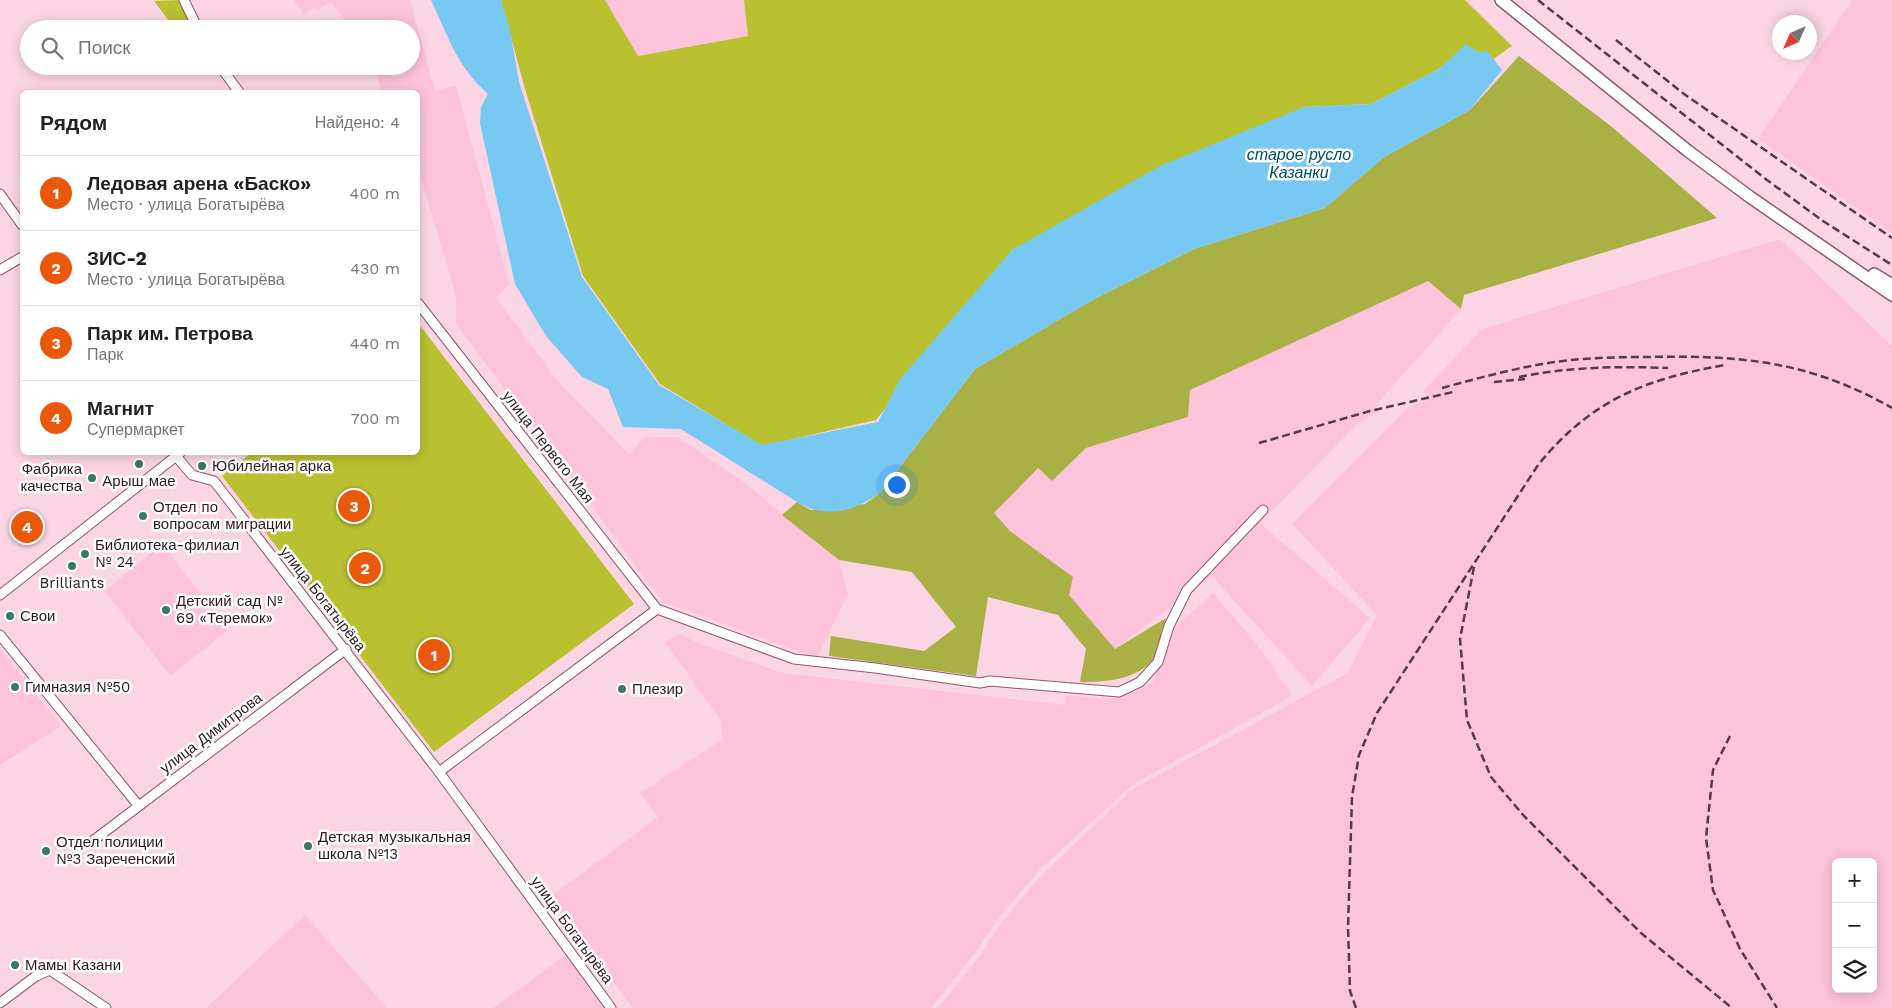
<!DOCTYPE html>
<html lang="ru">
<meta charset="utf-8">
<style>
:root{--surface:#fff;--page:#f6f6f6;--text:#202124;--muted:#757577;--line:#e0e0e0;--accent:#ea580c}
body{margin:0;font-family:"Work Sans",sans-serif;background:var(--page);color:var(--text)}
.controls{position:absolute;right:15px;bottom:15px;display:grid;overflow:hidden;border-radius:8px;box-shadow:0 2px 12px #0003}
.controls button{width:45px;height:45px;display:grid;place-items:center;padding:0;border:0;border-bottom:1px solid var(--line);background:var(--surface);color:var(--text);font:25px sans-serif}
.compass{position:absolute;left:1772px;top:15px;width:45px;height:45px;border-radius:50%;background:var(--surface);box-shadow:0 2px 12px #0003;rotate:225deg}
.you{position:absolute;left:896px;top:484px;width:18px;height:18px;margin:-12px;border:4px solid #fff;border-radius:50%;background:#1a73e8;box-shadow:0 0 0 8px #1a73e833}
.badge{display:grid;place-items:center;width:32px;height:32px;border-radius:50%;background:var(--accent);color:#fff;font-size:16px;font-weight:700}
.pin{position:absolute;translate:-50% -50%;border:2px solid #fff;box-shadow:0 1px 5px #0006}
.list{margin:0;padding:0;list-style:none}
h2{display:flex;justify-content:space-between;align-items:center;height:65px;margin:0;padding:0 20px;font-size:21px}
h2 small{font-size:16px;font-weight:400;color:var(--muted)}
.list li{display:grid;grid-template-columns:32px 1fr auto;gap:15px;align-items:center;box-sizing:border-box;height:75px;padding:0 20px;border-top:1px solid var(--line)}
.list b{display:block;font-size:19px;white-space:nowrap}
.list p{margin:0;font-size:16px;white-space:nowrap;color:var(--muted)}
.list em{font-size:16px;font-style:normal;color:var(--muted)}
.icon{flex:none;width:28px;height:28px;fill:none;stroke:currentColor;stroke-width:2;stroke-linecap:round;stroke-linejoin:round}
.map{position:relative;flex:none;width:1892px;height:1008px;overflow:hidden}
.search{position:absolute;background:var(--surface);box-shadow:0 2px 12px #0003;left:20px;top:20px;width:400px;height:55px;display:flex;align-items:center;gap:12px;box-sizing:border-box;padding:0 18px;border-radius:28px;color:var(--muted);font-size:19px}
.panel{position:absolute;background:var(--surface);box-shadow:0 2px 12px #0003;left:20px;top:90px;width:400px;height:365px;border-radius:8px}
.map>svg:first-child{display:block}
.built{fill:#fcc3da;fill-rule:evenodd}
.green{fill:#b9c131}
.forest{fill:#aab144}
.water{fill:#77c8f2}
.lines{fill:none;stroke-linecap:round;stroke-linejoin:round}
.minor-casing{stroke:#8d576e;stroke-width:11}
.major-casing{stroke:#8d576e;stroke-width:14}
.minor{stroke:#fff;stroke-width:9}
.major{stroke:#fff;stroke-width:11}
.rail{stroke:#543b46;stroke-width:2.5;stroke-dasharray:8 4;stroke-linecap:butt}
.poi-dot{fill:#387866;stroke:#fff;stroke-width:2}
.labels{text-anchor:middle;dominant-baseline:central;stroke-width:5;stroke-linejoin:round;paint-order:stroke}
.street-label{font-size:15px;fill:#2e1822;stroke:#fff}
.poi-label{font-size:15px;fill:#2e1822;stroke:#fff;text-anchor:start}
.water-label{font-size:16px;font-style:italic;fill:#034b67;stroke:#fff}
</style>
<div class="map">
<svg width="1892" height="1008" viewBox="0 0 1892 1008">
<rect width="100%" height="100%" fill="#fcd5e4"/>
<g class="built">
<path d="M293 0H410L435 91 456 85 509 284 496 298 560 384 629 454 645 437H678L746 484 839 560 848 594 817 658 663 602 456 324V296L418 167V92H382L374 66H411V29H353L330 2 318 10 315 7 304 14Z"/>
<path d="M605 0H744L748 36 638 56Z"/>
<path d="M1852 0H1892V233L1758 139Z"/>
<path d="M1780 239 1892 346V1008H938L979 957 1001 923 1041 876 1133 789 1348 673 1377 615 1292 524 1409 407 1428 400 1424 390 1482 329ZM1836 862H1873V989H1836Z"/>
<path d="M1428 281 1461 309 1377 404 1378 412 1358 423 1260 523 1370 618 1312 686 1212 576 1115 649 994 513 1038 467 1052 481 1086 448 1188 417 1190 390Z"/>
<path d="M162 544 228 630 170 676 105 591Z"/>
<path d="M1213 593 1261 650 1292 696 1132 785 1039 870 998 919 975 953 931 1008H633L550 897 658 817 640 793 723 739 720 719 665 642 678 634 706 646 783 673 1065 705 1066 695 1109 699 1131 694 1153 682 1173 629Z"/>
<path d="M0 649 61 726 0 765Z"/>
<path d="M305 915 387 1008H206Z"/>
<path d="M566 955 605 1008H493Z"/>
</g>
<g class="green">
<path d="M179 0 180 1 195 29H175L154 1Z"/>
<path d="M501 0H605L638 56 748 36 744 0H1465L1512 46 1492 60 1490 54 1478 52 1466 45 1439 69 1371 104 1304 107 1012 250 876 420 762 446 660 384 583 276 525 89Z"/>
<path d="M418 323 634 604 434 752 222 476 251 453 418 452Z"/>
</g>
<path class="forest" d="M1519 56 1612 127 1717 218 1464 295 1461 309 1428 281 1190 390 1188 417 1086 448 1052 481 1038 468 994 513 1010 531 1073 577 1069 595 1115 649 1166 618C1163 629 1162 643 1157 653 1142 680 1107 682 1080 682L1086 649 1058 615 988 597 976 676 829 656 831 636 924 651 956 627 912 572 839 560 782 515 797 502 811 510 865 504 880 493 975 369 1094 299 1194 249 1325 208 1384 157 1470 110Z"/>
<path class="water" d="M431 0H501L510 30 519 82 582 277 659 385 762 445 878 422 900 379 1012 250 1160 166 1304 107 1371 104 1439 69 1466 44 1478 52 1487 51 1502 70 1470 110 1384 157 1325 208 1194 249 1094 299 975 369 880 493C853 512 827 519 797 502L681 429 623 427 608 389 582 377 546 336 515 284 480 123 481 107 488 94C456 65 449 38 431 0Z"/>
<g class="lines">
<g class="minor-casing">
<g id="minor">
<path d="M184 0 198 29"/>
<path d="M220 66 239 92"/>
<path d="M0 194 22 225"/>
<path d="M0 270 22 257"/>
<path d="M418 303 657 609"/>
<path d="M176 456 192 475 214 481 439 772 611 1008"/>
<path d="M0 595 180 453"/>
<path d="M657 609 794 659 875 668 980 683 990 681 1119 692 1140 682 1158 662 1169 626 1187 590 1263 510"/>
<path d="M0 635 138 805"/>
<path d="M439 772 657 609"/>
<path d="M94 840 346 649"/>
<path d="M0 1003 36 976 50 970 106 1008"/>
</g>
</g>
<g class="major-casing">
<g id="major">
<path d="M1501 0 1688 151 1750 197 1892 295"/>
<path d="M1874 274 1892 285"/>
</g>
</g>
<use href="#minor" class="minor"/>
<use href="#major" class="major"/>
<g class="rail">
<path d="M1538 0 1767 180 1823 221 1892 265"/>
<path d="M1616 40 1684 94 1892 238"/>
<path d="M1519 377C1568 367 1618 366 1668 368"/>
<path d="M1494 382 1525 379"/>
<path d="M1442 388C1475 379 1508 370 1542 364 1576 358 1613 357 1648 357 1740 355 1810 361 1892 408"/>
<path d="M1259 443 1370 411 1453 392"/>
<path d="M1474 567 1460 639 1467 720 1491 777 1524 816 1641 933 1732 1008"/>
<path d="M1730 736 1713 770 1706 838 1713 890 1740 949 1777 1008"/>
<path d="M1356 1008 1350 991 1348 927 1352 797 1359 755 1377 713 1538 465C1591 400 1645 379 1725 365"/>
</g>
</g>
<g class="poi-dot">
<circle cx="139" cy="464" r="5"/>
<circle cx="202" cy="466" r="5"/>
<circle cx="92" cy="478" r="5"/>
<circle cx="143" cy="516" r="5"/>
<circle cx="85" cy="554" r="5"/>
<circle cx="72" cy="566" r="5"/>
<circle cx="166" cy="610" r="5"/>
<circle cx="10" cy="616" r="5"/>
<circle cx="15" cy="687" r="5"/>
<circle cx="622" cy="689" r="5"/>
<circle cx="308" cy="846" r="5"/>
<circle cx="46" cy="851" r="5"/>
<circle cx="15" cy="965" r="5"/>
</g>
<g class="labels">
<g class="street-label">
<text transform="translate(548 447) rotate(52)">улица Первого Мая</text>
<text transform="translate(323 599) rotate(52)">улица Богатырёва</text>
<text transform="translate(211 733) rotate(-37)">улица Димитрова</text>
<text transform="translate(572 930) rotate(54)">улица Богатырёва</text>
</g>
<g class="poi-label">
<text x="212" y="466">Юбилейная арка</text>
<text x="82" y="469" text-anchor="end">Фабрика<tspan x="82" dy="17">качества</tspan></text>
<text x="139" y="481" text-anchor="middle">Арыш мае</text>
<text x="153" y="507">Отдел по<tspan x="153" dy="17">вопросам миграции</tspan></text>
<text x="95" y="545">Библиотека-филиал<tspan x="95" dy="17">№ 24</tspan></text>
<text x="72" y="583" text-anchor="middle">Brilliants</text>
<text x="176" y="601">Детский сад №<tspan x="176" dy="17">69 «Теремок»</tspan></text>
<text x="20" y="616">Свои</text>
<text x="25" y="687">Гимназия №50</text>
<text x="632" y="689">Плезир</text>
<text x="318" y="837">Детская музыкальная<tspan x="318" dy="17">школа №13</tspan></text>
<text x="56" y="842">Отдел полиции<tspan x="56" dy="17">№3 Зареченский</tspan></text>
<text x="25" y="965">Мамы Казани</text>
</g>
<g class="water-label">
<text x="1299" y="154">старое русло<tspan x="1299" dy="18">Казанки</tspan></text>
</g>
</g>
</svg>
<div class="controls">
<button>+</button>
<button>−</button>
<button><svg class="icon" aria-label="layers" viewBox="0 0 24 24"><path d="M12 4l9 5-9 5-9-5zM3 14l9 5 9-5"/></svg></button>
</div>
<svg class="compass" viewBox="-18 -18 36 36"><path d="M0-13l5 13h-10z" fill="#e53935"/><path d="M0 13l5-13h-10z" fill="#757577"/></svg>
<div class="you"></div>
<div class="pin badge" style="left:434px;top:655px">1</div>
<div class="pin badge" style="left:365px;top:568px">2</div>
<div class="pin badge" style="left:354px;top:506px">3</div>
<div class="pin badge" style="left:27px;top:527px">4</div>
<div class="search"><svg class="icon" aria-label="search" viewBox="0 0 24 24"><circle cx="10" cy="10" r="6"/><path d="M15 15l6 6"/></svg>Поиск</div>
<section class="panel">
<h2>Рядом<small>Найдено: 4</small></h2>
<ul class="list">
<li><span class="badge">1</span><div><b>Ледовая арена «Баско»</b><p>Место · улица Богатырёва</p></div><em>400 m</em></li>
<li><span class="badge">2</span><div><b>ЗИС-2</b><p>Место · улица Богатырёва</p></div><em>430 m</em></li>
<li><span class="badge">3</span><div><b>Парк им. Петрова</b><p>Парк</p></div><em>440 m</em></li>
<li><span class="badge">4</span><div><b>Магнит</b><p>Супермаркет</p></div><em>700 m</em></li>
</ul>
</section>
</div>
